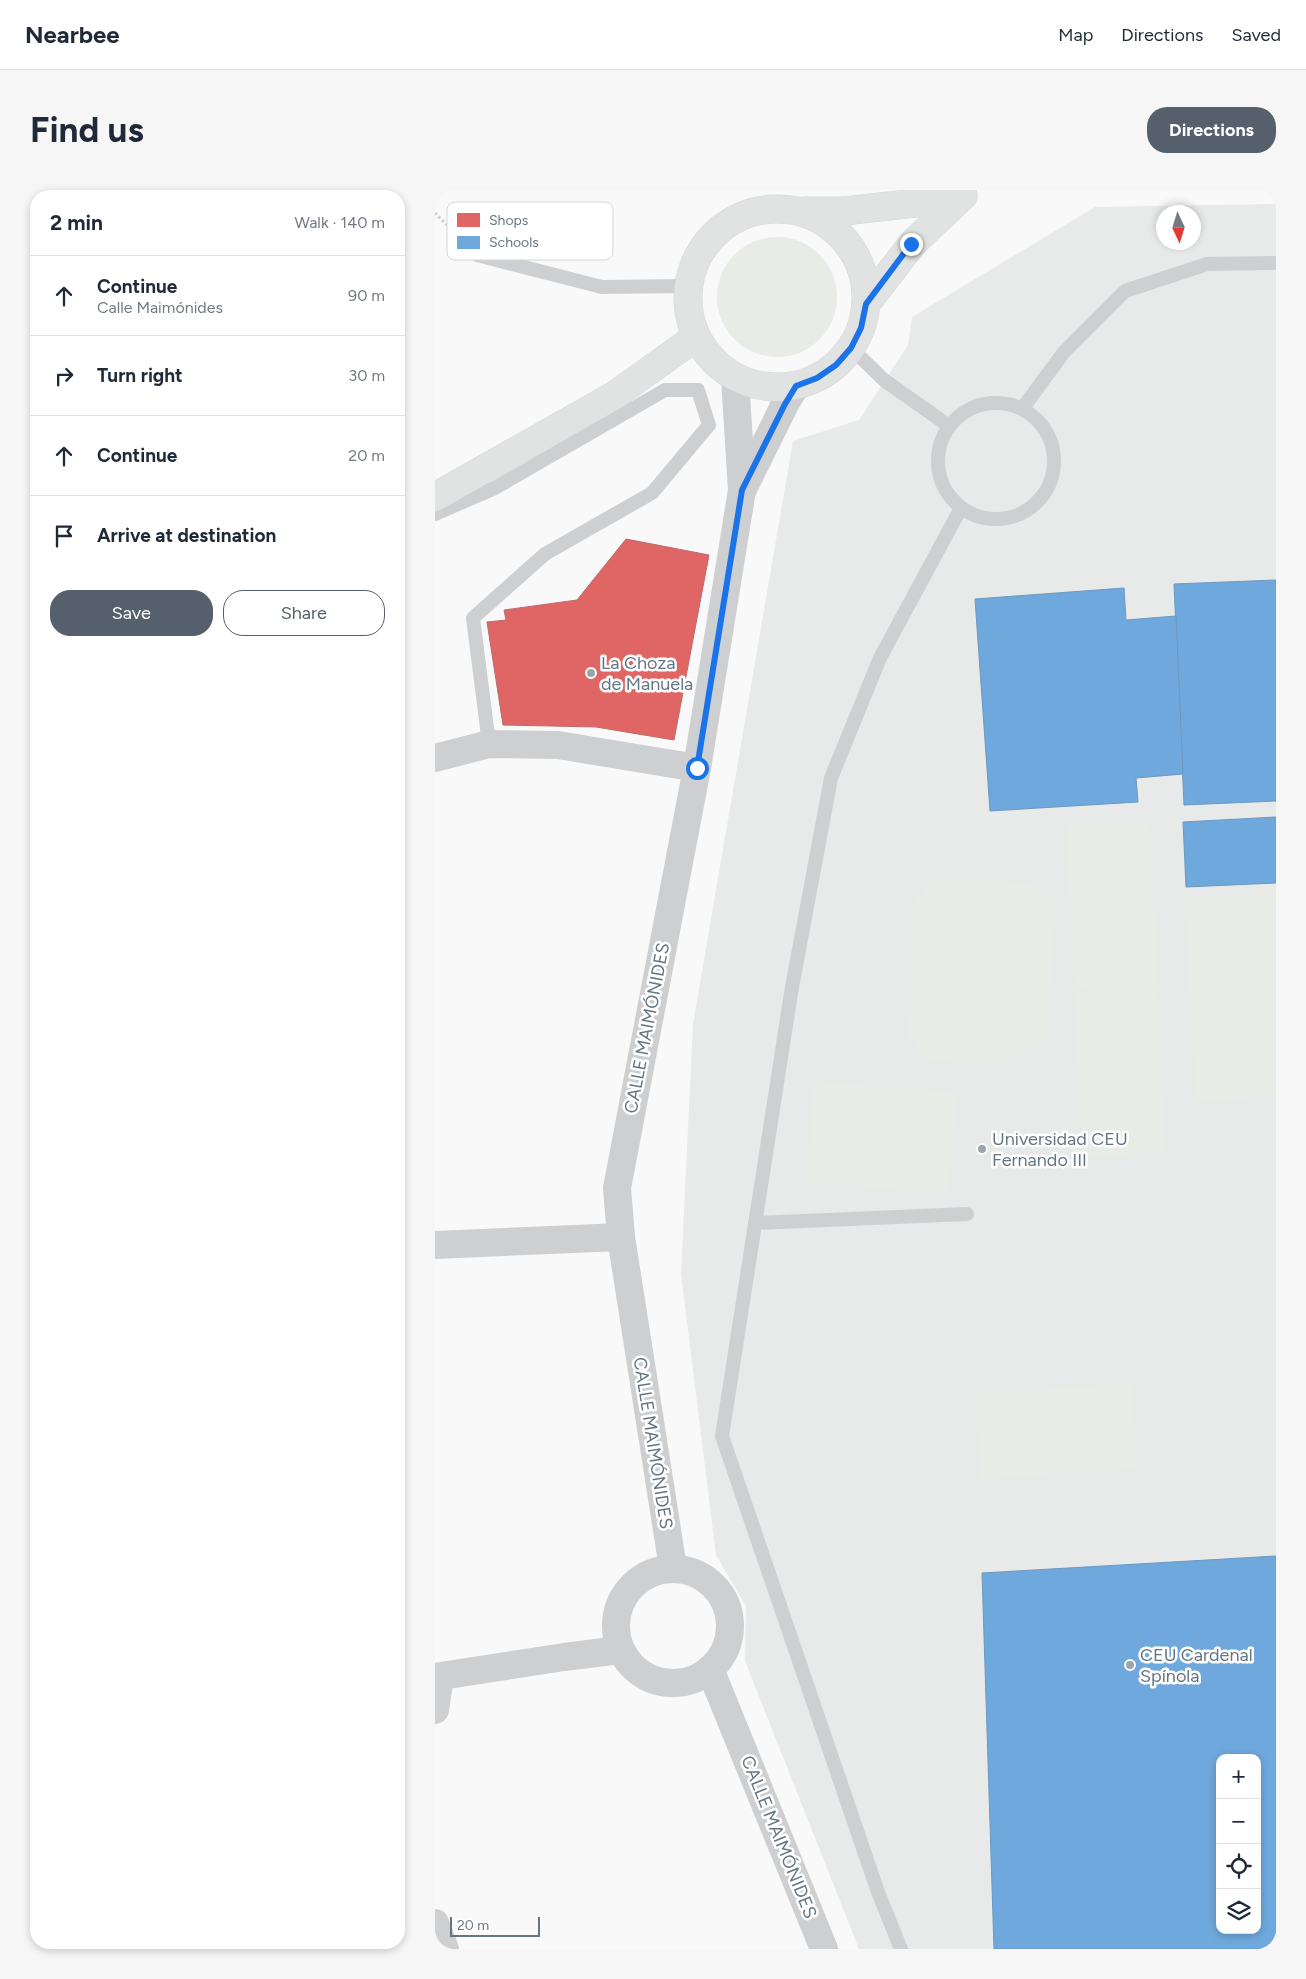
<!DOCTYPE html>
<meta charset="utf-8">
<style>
:root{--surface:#fff;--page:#f6f6f7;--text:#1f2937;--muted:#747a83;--line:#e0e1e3;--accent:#56606c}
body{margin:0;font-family:Figtree,sans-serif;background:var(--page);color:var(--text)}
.controls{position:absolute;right:15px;bottom:15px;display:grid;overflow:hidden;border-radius:10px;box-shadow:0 2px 8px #0003}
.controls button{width:45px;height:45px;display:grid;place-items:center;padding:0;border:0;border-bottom:1px solid var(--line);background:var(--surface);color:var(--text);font:25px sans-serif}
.compass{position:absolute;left:721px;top:15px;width:45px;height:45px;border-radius:50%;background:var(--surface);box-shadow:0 2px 8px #0003;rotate:176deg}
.scale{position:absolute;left:15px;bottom:12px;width:90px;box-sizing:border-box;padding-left:5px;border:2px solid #657683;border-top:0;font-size:14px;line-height:18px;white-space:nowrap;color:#657683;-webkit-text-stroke:4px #fff;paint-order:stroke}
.stop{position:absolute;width:15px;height:15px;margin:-11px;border:4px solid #1a73e8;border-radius:50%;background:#fff}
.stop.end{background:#1a73e8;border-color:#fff;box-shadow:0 1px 5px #0008}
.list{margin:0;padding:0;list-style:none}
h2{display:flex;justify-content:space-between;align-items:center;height:65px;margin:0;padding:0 20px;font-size:21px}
h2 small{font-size:16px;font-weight:400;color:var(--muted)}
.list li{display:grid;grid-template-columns:32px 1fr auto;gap:15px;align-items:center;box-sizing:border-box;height:80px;padding:0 20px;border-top:1px solid var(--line)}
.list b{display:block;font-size:19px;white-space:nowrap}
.list p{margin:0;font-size:16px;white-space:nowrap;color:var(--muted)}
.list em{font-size:16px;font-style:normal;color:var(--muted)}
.actions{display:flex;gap:10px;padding:15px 20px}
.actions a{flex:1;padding:11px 0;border:1px solid var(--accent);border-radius:20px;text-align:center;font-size:18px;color:var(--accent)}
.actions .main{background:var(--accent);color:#fff}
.icon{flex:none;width:28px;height:28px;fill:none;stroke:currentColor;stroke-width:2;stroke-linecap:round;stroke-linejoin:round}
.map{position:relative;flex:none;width:841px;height:1759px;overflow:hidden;border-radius:20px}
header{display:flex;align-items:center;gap:30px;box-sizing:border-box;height:70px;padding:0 25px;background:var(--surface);border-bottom:1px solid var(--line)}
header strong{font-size:24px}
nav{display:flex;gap:28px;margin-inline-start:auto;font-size:18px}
.intro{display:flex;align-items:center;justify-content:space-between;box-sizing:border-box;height:120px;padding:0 30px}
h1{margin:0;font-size:35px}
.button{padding:12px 22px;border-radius:20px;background:var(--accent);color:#fff;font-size:18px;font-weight:700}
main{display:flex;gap:30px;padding:0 30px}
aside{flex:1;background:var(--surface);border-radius:20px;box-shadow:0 2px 8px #0003}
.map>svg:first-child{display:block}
.built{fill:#e8e9e9;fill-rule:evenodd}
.green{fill:#e8ebe6}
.shops{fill:#e06666;stroke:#bb6b6f}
.schools{fill:#6fa8dc;stroke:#6c99c1;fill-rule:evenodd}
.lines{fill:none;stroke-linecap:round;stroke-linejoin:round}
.secondary-casing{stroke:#d5d6d7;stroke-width:29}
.path{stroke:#cbcccd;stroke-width:3;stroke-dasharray:2.5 2.5;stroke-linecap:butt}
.service{stroke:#cecfd0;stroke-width:14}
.minor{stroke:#cecfd0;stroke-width:28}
.secondary{stroke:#e1e2e2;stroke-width:28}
.route{stroke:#1a73e8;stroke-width:6}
.poi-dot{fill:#99a4ac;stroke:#fff;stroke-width:2}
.labels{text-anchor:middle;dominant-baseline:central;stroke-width:5;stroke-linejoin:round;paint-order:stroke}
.poi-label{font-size:18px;fill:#657683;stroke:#fff;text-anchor:start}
.street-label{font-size:18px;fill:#657683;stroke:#fff}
.key{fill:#fff;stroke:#d1d6da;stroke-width:1}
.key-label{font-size:14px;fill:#657683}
</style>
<header>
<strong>Nearbee</strong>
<nav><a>Map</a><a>Directions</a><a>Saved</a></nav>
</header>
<div class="intro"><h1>Find us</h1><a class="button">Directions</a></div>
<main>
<aside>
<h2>2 min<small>Walk · 140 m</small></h2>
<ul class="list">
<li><svg class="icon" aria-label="ahead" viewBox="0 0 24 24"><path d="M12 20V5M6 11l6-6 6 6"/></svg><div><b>Continue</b><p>Calle Maimónides</p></div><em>90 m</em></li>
<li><svg class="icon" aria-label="right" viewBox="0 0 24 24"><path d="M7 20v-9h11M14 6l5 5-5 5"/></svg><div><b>Turn right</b></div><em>30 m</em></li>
<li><svg class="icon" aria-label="ahead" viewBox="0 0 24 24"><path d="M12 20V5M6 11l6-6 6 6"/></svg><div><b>Continue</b></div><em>20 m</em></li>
<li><svg class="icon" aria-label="arrive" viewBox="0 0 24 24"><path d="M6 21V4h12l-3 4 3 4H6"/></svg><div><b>Arrive at destination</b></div></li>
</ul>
<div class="actions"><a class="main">Save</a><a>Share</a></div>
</aside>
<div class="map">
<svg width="841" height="1759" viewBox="0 0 841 1759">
<rect width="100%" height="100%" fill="#f9f9f9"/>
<path class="built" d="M841 14V1759H424L310 1471 311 1416 281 1365 246 1084 258 834 358 251 424 230 473 155 477 127 660 17ZM728 22H758V52H728ZM785 1568H822V1740H785Z"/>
<g class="green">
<circle cx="342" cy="107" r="60"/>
<path d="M715 631 723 797 639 800 631 635Z"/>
<path d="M499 690 600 693 621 715 612 845 570 874 494 871 474 847 478 714Z"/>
<path d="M841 703V907L761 912 749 708Z"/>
<path d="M723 798 730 963 647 967 639 802Z"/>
<path d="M380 891 522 903 513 1004 371 992Z"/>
<path d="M697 1194 702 1279 545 1289 540 1203Z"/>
</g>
<path class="shops" d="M191 349 274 365 239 550 161 537 68 535 52 432 71 430 69 420 142 410Z"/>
<g class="schools">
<path d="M841 390V611L749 615 739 394Z"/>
<path d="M689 398 691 430 741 426 748 584 701 588 703 612 555 621 540 409Z"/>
<path d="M841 627V693L751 697 748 632Z"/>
<path d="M841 1366V1759H559L547 1383ZM785 1568H822V1740H785Z"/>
</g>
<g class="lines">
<g class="secondary-casing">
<g id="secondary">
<circle cx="342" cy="108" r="89"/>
<path d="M370 21H409L525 8"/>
<path d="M431 114 477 54 528 6"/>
<path d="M0 307 180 205 261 147"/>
</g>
</g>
<path class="path" d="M0 23 28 51"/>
<g class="service">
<path d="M42 65 167 97 253 96"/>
<path d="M416 158 449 190 514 236"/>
<circle cx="561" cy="271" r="58"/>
<path d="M587 219 629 162 690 101 772 74 841 73"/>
<path d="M0 324 60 298 230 200H263L274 235 217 303 110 364 38 428 54 554"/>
<path d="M320 1033 532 1024"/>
<path d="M466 1759 443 1702 287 1246 357 797 396 588 445 468 526 318"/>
</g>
<g class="minor">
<path d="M308 299 350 214 361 196"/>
<path d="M0 568 54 554 123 555 262 578"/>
<path d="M0 1055 186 1047"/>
<path d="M238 1378 186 1047 182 998 262 578 307 300 300 188"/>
<circle cx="238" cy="1436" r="57"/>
<path d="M275 1479 389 1759"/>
<path d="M0 1487 129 1467 185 1460"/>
<path d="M0 1520 5 1487"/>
<path d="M0 1733 10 1759"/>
</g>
<use href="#secondary" class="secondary"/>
</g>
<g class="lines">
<path class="route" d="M262 578 307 300 350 214 361 196 382 188 401 175 416 158 426 138 431 114 476 54"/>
</g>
<g class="poi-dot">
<circle cx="156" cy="483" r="5"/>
<circle cx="547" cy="959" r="5"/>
<circle cx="695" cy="1475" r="5"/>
</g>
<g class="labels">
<g class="poi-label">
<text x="166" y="473">La Choza<tspan x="166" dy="21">de Manuela</tspan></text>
<text x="557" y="949">Universidad CEU<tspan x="557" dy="21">Fernando III</tspan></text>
<text x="705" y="1465">CEU Cardenal<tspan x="705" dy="21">Spínola</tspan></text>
</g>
<g class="street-label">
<text transform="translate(212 838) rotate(-79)">CALLE MAIMÓNIDES</text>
<text transform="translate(218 1253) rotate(81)">CALLE MAIMÓNIDES</text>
<text transform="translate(344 1647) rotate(68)">CALLE MAIMÓNIDES</text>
</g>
</g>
<rect x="12" y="12" width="166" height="58" rx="8" class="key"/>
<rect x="22" y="23" width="23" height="14" fill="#e06666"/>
<rect x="22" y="46" width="23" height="13" fill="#6fa8dc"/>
<g class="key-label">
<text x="54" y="35">Shops</text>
<text x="54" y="57">Schools</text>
</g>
</svg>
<div class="controls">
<button>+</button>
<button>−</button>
<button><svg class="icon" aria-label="locate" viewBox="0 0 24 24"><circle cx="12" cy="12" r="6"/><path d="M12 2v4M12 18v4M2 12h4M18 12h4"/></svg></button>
<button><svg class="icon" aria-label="layers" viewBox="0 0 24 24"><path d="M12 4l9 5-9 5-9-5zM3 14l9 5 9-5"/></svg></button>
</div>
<svg class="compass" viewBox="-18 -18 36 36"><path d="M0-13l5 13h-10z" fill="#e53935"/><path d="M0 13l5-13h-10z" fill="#747a83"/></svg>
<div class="scale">20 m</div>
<div class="stop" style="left:262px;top:578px"></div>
<div class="stop end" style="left:476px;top:54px"></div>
</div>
</main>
